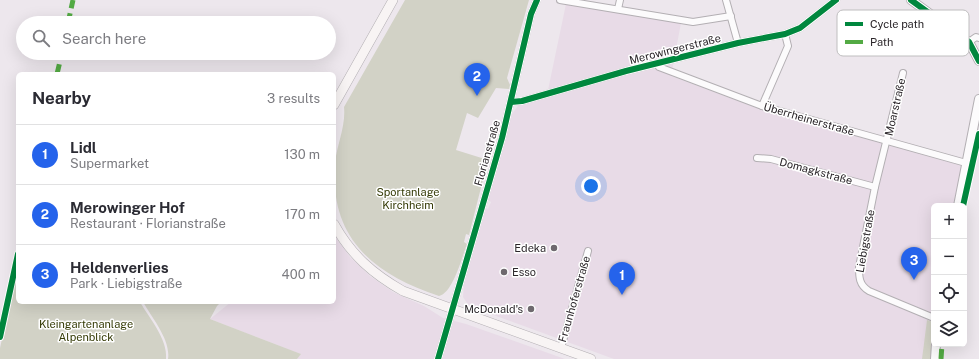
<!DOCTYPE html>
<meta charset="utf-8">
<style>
:root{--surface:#fff;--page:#f7f7f7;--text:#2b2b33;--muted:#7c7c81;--line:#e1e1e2;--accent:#2563eb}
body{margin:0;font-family:"Public Sans",sans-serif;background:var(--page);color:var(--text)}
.controls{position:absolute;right:12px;bottom:12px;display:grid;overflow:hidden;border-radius:6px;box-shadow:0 4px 16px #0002}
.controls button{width:36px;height:36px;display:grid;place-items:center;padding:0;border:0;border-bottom:1px solid var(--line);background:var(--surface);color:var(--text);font:20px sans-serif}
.you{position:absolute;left:591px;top:186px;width:14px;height:14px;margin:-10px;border:3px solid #fff;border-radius:50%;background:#1a73e8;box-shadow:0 0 0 6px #1a73e833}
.badge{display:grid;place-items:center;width:26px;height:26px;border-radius:50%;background:var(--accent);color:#fff;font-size:13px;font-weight:700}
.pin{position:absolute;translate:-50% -33px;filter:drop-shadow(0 1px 2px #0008)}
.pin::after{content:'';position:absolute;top:21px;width:14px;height:12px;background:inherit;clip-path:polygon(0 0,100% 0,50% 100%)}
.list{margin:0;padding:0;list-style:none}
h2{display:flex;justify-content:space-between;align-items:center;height:52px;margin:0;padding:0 16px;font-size:17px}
h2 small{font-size:13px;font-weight:400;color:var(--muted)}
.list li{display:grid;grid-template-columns:26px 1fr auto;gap:12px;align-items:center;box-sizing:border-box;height:60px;padding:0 16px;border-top:1px solid var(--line)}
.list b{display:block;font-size:15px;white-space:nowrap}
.list p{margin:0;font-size:13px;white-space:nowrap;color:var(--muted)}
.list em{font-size:13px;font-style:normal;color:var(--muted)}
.icon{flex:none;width:22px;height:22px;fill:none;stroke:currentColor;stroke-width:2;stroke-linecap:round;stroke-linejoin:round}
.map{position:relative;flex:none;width:979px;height:359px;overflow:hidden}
.search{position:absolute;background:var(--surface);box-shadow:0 4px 16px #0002;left:16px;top:16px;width:320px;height:44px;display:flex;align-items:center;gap:10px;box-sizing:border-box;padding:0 14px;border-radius:22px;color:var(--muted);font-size:15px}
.panel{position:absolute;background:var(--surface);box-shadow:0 4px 16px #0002;left:16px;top:72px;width:320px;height:232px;border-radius:6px}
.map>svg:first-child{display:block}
.built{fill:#e8dbe7}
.green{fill:#d2d2c6}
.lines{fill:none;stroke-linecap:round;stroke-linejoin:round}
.minor-casing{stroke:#b3afb3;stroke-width:8}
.tertiary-casing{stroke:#b3afb3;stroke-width:10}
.secondary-casing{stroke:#b3afb3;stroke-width:10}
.minor{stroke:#fcfbfc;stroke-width:6}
.tertiary{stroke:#fcfbfc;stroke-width:8}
.secondary{stroke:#f8f4f4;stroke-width:9}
.quiet{stroke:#53aa44;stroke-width:5;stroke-dasharray:10 5;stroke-linecap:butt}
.cycleway-casing{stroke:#fff;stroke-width:8}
.cycleway{stroke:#00873e;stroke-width:6}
.poi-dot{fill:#6e696e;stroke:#fff;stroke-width:1.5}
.labels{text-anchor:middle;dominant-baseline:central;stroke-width:3;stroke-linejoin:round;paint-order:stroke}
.street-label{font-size:11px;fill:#2a2529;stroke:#fff}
.park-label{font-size:11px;fill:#353b06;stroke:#fff}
.poi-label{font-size:11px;fill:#2a2529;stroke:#fff;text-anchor:end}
.key{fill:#fff;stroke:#bfbebf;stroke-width:1}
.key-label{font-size:11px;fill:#2a2529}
</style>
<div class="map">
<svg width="979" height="359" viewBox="0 0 979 359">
<rect width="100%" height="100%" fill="#ede7ed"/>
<g class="built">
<path d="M566 4 681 23 671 76 762 110 963 166 954 206H934L933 359H614L469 306 463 297 464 282 486 208 488 209 491 202 488 200 512 114 523 99 548 90Z"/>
<path d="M334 235 350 257 370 276 393 292 424 306 443 318 466 324 565 359H297L300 354 210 319 231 302H334Z"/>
</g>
<g class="green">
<path d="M405 0H529L507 78 510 85 509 89 496 88 478 118 467 113 456 150 488 160 469 235 466 234 464 242 467 244C462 257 453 293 439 296 373 274 329 238 335 163 337 144 346 126 344 107Z"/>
<path d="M18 265V302H140C149 318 168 339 166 359H0V348Z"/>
<path d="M143 302H221L217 306 210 319 301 354 297 359H168C171 340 152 318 143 302Z"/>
<path d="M927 320 934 322 933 359H922Z"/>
</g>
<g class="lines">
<g class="minor-casing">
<g id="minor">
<path d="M560 0 693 22 731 16"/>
<path d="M726 0 738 43"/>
<path d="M618 9 620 0"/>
<path d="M969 42 976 37 979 38"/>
<path d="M657 64 659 67 762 106 966 163"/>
<path d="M903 73 875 187 859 267C859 277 859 285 869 291L934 318"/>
<path d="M511 102 522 101 626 71 738 43 785 34 800 28 836 0"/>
<path d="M762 106 788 46 785 34"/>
<path d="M757 158 771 159 875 187"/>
<path d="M561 348 588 251"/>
<path d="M438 359 502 138 531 14 537 0"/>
</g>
</g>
<g class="tertiary-casing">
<g id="tertiary">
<path d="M911 0 969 42 979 61"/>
<path d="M958 206 979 99"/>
<path d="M935 359 936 344"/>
</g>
</g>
<g class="secondary-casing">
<g id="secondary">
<path d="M334 105 393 0"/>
<path d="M334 224C351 255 373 274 403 291L591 359"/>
</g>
</g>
<use href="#minor" class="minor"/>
<use href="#tertiary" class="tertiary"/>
<use href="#secondary" class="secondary"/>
<g class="quiet">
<path d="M68 23 73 0"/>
<path d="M57 74 62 53"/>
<path d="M941 359 942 344"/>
</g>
<g class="cycleway-casing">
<g id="cycleway">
<path d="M911 0 969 42 979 61"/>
<path d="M511 102 522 101 626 71 738 43 785 34 800 28 836 0"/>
<path d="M963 206 979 134"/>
<path d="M0 337 18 254"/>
<path d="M438 359 502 138 531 14 537 0"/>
</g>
</g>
<use href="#cycleway" class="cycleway"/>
</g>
<g class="poi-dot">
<circle cx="554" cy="248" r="4"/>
<circle cx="504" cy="272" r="4"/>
<circle cx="531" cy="309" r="4"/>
</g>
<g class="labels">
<g class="street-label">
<text transform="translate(675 49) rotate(-14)">Merowingerstraße</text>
<text transform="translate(895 107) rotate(-77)">Moarstraße</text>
<text transform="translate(809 119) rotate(16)">Überrheinerstraße</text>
<text transform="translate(487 153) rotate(-74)">Florianstraße</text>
<text transform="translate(816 171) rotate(15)">Domagkstraße</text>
<text transform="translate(865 241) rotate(-80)">Liebigstraße</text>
<text transform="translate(574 299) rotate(-74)">Fraunhoferstraße</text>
</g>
<g class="park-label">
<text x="408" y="192">Sportanlage<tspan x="408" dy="13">Kirchheim</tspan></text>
<text x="86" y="324">Kleingartenanlage<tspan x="86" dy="13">Alpenblick</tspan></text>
</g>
<g class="poi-label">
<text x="546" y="248">Edeka</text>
<text x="512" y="272" text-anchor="start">Esso</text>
<text x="523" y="309">McDonald's</text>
</g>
</g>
<rect x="837" y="10" width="132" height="46" rx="6" class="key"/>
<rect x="845" y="22" width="18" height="4" fill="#00873e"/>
<rect x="845" y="40" width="18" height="4" fill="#53aa44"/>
<g class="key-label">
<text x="870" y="28">Cycle path</text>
<text x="870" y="46">Path</text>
</g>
</svg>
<div class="controls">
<button>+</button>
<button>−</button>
<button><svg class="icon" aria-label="locate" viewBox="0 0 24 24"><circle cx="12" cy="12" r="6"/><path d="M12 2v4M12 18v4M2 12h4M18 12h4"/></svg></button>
<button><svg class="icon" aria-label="layers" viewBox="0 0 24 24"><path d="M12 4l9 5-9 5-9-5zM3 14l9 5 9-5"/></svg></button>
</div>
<div class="you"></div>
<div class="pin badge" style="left:622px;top:295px">1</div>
<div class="pin badge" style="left:477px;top:96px">2</div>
<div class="pin badge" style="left:914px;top:280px">3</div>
<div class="search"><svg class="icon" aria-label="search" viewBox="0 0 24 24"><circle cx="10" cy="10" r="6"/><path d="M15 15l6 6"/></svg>Search here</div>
<section class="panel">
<h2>Nearby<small>3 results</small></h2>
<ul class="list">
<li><span class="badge">1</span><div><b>Lidl</b><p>Supermarket</p></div><em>130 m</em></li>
<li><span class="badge">2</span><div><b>Merowinger Hof</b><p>Restaurant · Florianstraße</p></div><em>170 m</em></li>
<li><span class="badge">3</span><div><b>Heldenverlies</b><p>Park · Liebigstraße</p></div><em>400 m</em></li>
</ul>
</section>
</div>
